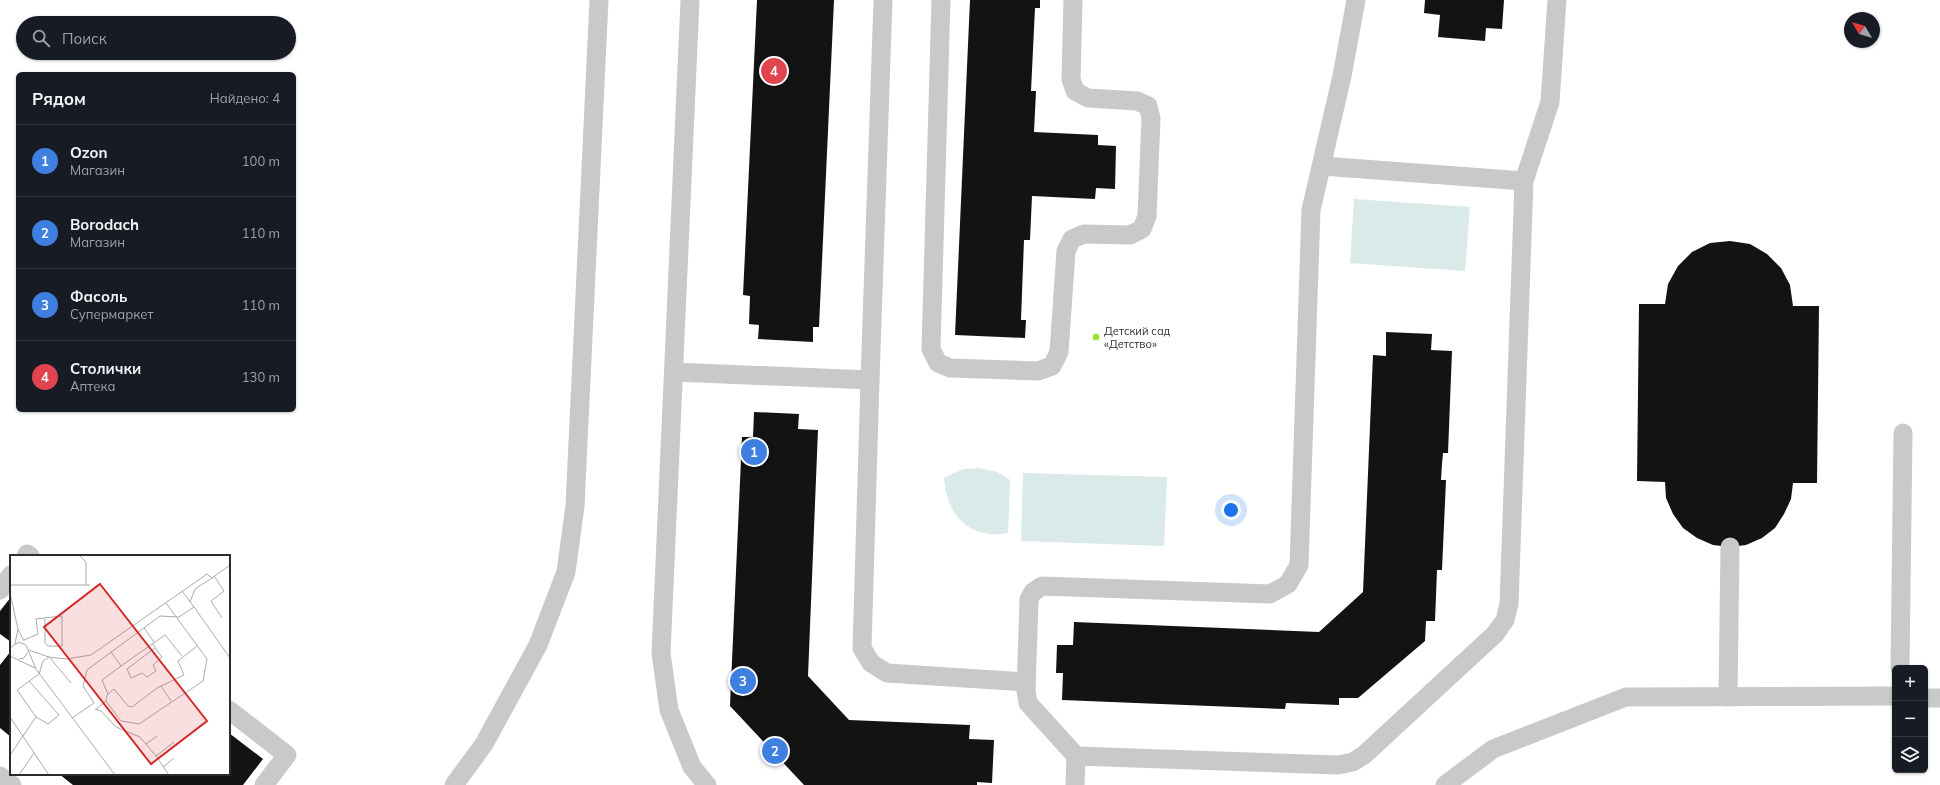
<!DOCTYPE html>
<html lang="ru">
<meta charset="utf-8">
<style>
:root{--surface:#171b24;--page:#20242c;--text:#f1f3f6;--muted:#9ea1a6;--line:#363941;--accent:#1a73e8}
body{margin:0;font-family:Mulish,sans-serif;background:var(--page);color:var(--text)}
.controls{position:absolute;right:12px;bottom:12px;display:grid;overflow:hidden;border-radius:6px;box-shadow:0 1px 3px #0004}
.controls button{width:36px;height:36px;display:grid;place-items:center;padding:0;border:0;border-bottom:1px solid var(--line);background:var(--surface);color:var(--text);font:20px sans-serif}
.compass{position:absolute;left:1844px;top:12px;width:36px;height:36px;border-radius:50%;background:var(--surface);box-shadow:0 1px 3px #0004;rotate:308deg}
.you{position:absolute;left:1231px;top:510px;width:14px;height:14px;margin:-10px;border:3px solid #fff;border-radius:50%;background:#1a73e8;box-shadow:0 0 0 6px #1a73e833}
.badge{display:grid;place-items:center;width:26px;height:26px;border-radius:50%;background:var(--accent);color:#fff;font-size:13px;font-weight:700}
.pin{position:absolute;translate:-50% -50%;border:2px solid #fff;box-shadow:0 1px 4px #0006}
.list{margin:0;padding:0;list-style:none}
h2{display:flex;justify-content:space-between;align-items:center;height:52px;margin:0;padding:0 16px;font-size:17px}
h2 small{font-size:13px;font-weight:400;color:var(--muted)}
.list li{display:grid;grid-template-columns:26px 1fr auto;gap:12px;align-items:center;box-sizing:border-box;height:72px;padding:0 16px;border-top:1px solid var(--line)}
.list b{display:block;font-size:15px;white-space:nowrap}
.list p{margin:0;font-size:13px;white-space:nowrap;color:var(--muted)}
.list em{font-size:13px;font-style:normal;color:var(--muted)}
.icon{flex:none;width:22px;height:22px;fill:none;stroke:currentColor;stroke-width:2;stroke-linecap:round;stroke-linejoin:round}
.map{position:relative;flex:none;width:1940px;height:785px;overflow:hidden}
.search{position:absolute;background:var(--surface);box-shadow:0 1px 3px #0004;left:16px;top:16px;width:280px;height:44px;display:flex;align-items:center;gap:10px;box-sizing:border-box;padding:0 14px;border-radius:22px;color:var(--muted);font-size:15px}
.panel{position:absolute;background:var(--surface);box-shadow:0 1px 3px #0004;left:16px;top:72px;width:280px;height:340px;border-radius:6px}
.map>svg:first-child{display:block}
.green{fill:#d9eae9}
.building{fill:#131313}
.lines{fill:none;stroke-linecap:round;stroke-linejoin:round}
.lane{stroke:#c9c9c9;stroke-width:19}
.poi-dot{fill:#9be32e;stroke:#fff;stroke-width:1.5}
.labels{text-anchor:middle;dominant-baseline:central;stroke-width:4;stroke-linejoin:round;paint-order:stroke}
.poi-label{font-size:11px;fill:#2c2c2c;stroke:#fff;text-anchor:start}
.inset-road{fill:none;stroke:#ababab;stroke-width:1}
.view{fill:#d62828;fill-opacity:0.15;stroke:#d62828;stroke-width:2}
.inset-edge{fill:none;stroke:#2c2c2c;stroke-width:2}
</style>
<div class="map">
<svg width="1940" height="785" viewBox="0 0 1940 785">
<rect width="100%" height="100%" fill="#fff"/>
<g class="green">
<path d="M1354 199 1470 207 1465 271 1350 263Z"/>
<path d="M979 468 997 472 1010 480 1008 533C1002 534 995 535 989 534 959 530 946 505 944 478L963 469Z"/>
<path d="M1023 473 1167 477 1164 546 1021 541Z"/>
</g>
<g class="building">
<path d="M757 0H834L819 327H813V342L758 339 759 325 749 324 750 296 743 295Z"/>
<path d="M970 0H1040V8H1035L1031 91H1036L1034 132 1098 135V145L1116 146 1115 189 1096 188 1095 199 1032 196 1030 240H1024L1021 320H1026L1025 338 955 335Z"/>
<path d="M1425 0H1504L1502 29 1486 28 1485 41 1438 37 1440 15 1424 13Z"/>
<path d="M1730 241 1750 244 1767 254 1781 268 1790 285 1793 306H1819L1817 483H1793L1791 499 1784 514 1775 528 1762 538 1746 545 1730 547 1713 545 1697 538 1683 528 1673 514 1666 498 1665 482 1637 481 1639 304H1665L1668 284 1678 266 1692 252 1710 243Z"/>
<path d="M1386 332 1432 334 1431 350 1452 351 1448 453H1443L1442 464 1441 480H1446L1442 570H1437L1435 621H1426L1425 641 1358 698H1339V705L1286 703 1285 709 1062 700 1063 673H1056L1057 645H1073L1074 622 1319 632 1363 592 1373 355 1386 356Z"/>
<path d="M754 412 799 414 798 429 818 430 808 676 849 720 970 725 969 739 994 740 992 783 977 782V785H804L730 706 742 437H753Z"/>
<path d="M11 597V642L0 634V611Z"/>
<path d="M11 651V737L0 728V665Z"/>
<path d="M229 733 263 759 243 785H73L59 774H229Z"/>
</g>
<g class="lines">
<g class="lane">
<path d="M690 0 661 653 669 710 692 767 707 785"/>
<path d="M941 0 931 349 938 363 950 368 1038 371 1052 366 1059 352 1066 251 1072 239 1084 234 1130 235 1142 229 1147 216 1151 118 1148 106 1137 101 1088 98 1075 91 1071 79 1073 0"/>
<path d="M1322 166 1524 181"/>
<path d="M674 372 870 380 883 0"/>
<path d="M870 380 862 648 871 663 887 673 1026 682"/>
<path d="M26 556 27 554 30 556"/>
<path d="M0 590 11 575"/>
<path d="M1900 668 1903 433"/>
<path d="M1728 697 1730 547"/>
<path d="M1925 698H1940"/>
<path d="M229 710 287 755 264 785"/>
<path d="M1076 756 1338 765 1353 762 1364 755 1495 634 1505 620 1509 604 1524 181 1550 102 1557 0"/>
<path d="M0 776 12 785"/>
<path d="M454 785 484 744 538 645 566 572 575 506 599 0"/>
<path d="M1075 785 1076 756 1028 703 1026 691 1029 599 1033 592 1042 586 1270 594 1288 584 1299 565 1311 210 1342 76 1356 0"/>
<path d="M1445 785 1493 749 1626 697 1895 696"/>
</g>
</g>
<circle class="poi-dot" cx="1096" cy="337" r="4"/>
<g class="labels">
<g class="poi-label">
<text x="1104" y="331">Детский сад<tspan x="1104" dy="13">«Детство»</tspan></text>
</g>
</g>
<g transform="translate(10 555)">
<rect width="220" height="220" fill="#fff"/>
<path class="inset-road" d="M69 0 76 7V30M204 21 214 36 201 46 212 63M0 30H80M0 38 8 74 14 86M180 47 185 34 202 23M184 52 220 103M134 73 144 87M14 85 28 79 26 64 52 61V91H38L35 88V64M142 88 151 101 152 102 143 110 146 116 137 122 132 118 121 123 117 114 145 93M5 89 8 74M0 93 9 87 16 90 26 114 105 220M18 95 39 102 56 104 81 100 197 19 202 23 220 10M101 97 111 111 155 80 172 101M0 101 25 113M40 103 61 128M9 104 14 103 18 97M151 131 161 146M98 139 92 125 111 111M96 146 111 166 129 169 193 126 197 104 156 48M85 154 91 156 106 172 130 182 146 201M86 154 96 146 97 140 104 134 118 151 122 152 147 133 174 120 168 106 187 91M0 162 39 220M26 162 7 135 29 119 33 106 39 102M62 163 84 148 73 131 77 115 150 61 169 62 184 52 172 36M136 189 147 181M0 200 26 162 38 169 49 160 19 126M153 212 164 203M9 220 24 198M159 220 146 201 164 187"/>
<path class="view" d="M90 29 197 166 141 209 34 72Z"/>
<rect width="220" height="220" class="inset-edge"/>
</g>
</svg>
<div class="controls">
<button>+</button>
<button>−</button>
<button><svg class="icon" aria-label="layers" viewBox="0 0 24 24"><path d="M12 4l9 5-9 5-9-5zM3 14l9 5 9-5"/></svg></button>
</div>
<svg class="compass" viewBox="-18 -18 36 36"><path d="M0-13l5 13h-10z" fill="#e53935"/><path d="M0 13l5-13h-10z" fill="#9ea1a6"/></svg>
<div class="you"></div>
<div class="pin badge" style="left:754px;top:452px;background:#3f7fe0">1</div>
<div class="pin badge" style="left:775px;top:751px;background:#3f7fe0">2</div>
<div class="pin badge" style="left:743px;top:681px;background:#3f7fe0">3</div>
<div class="pin badge" style="left:774px;top:71px;background:#e0444e">4</div>
<div class="search"><svg class="icon" aria-label="search" viewBox="0 0 24 24"><circle cx="10" cy="10" r="6"/><path d="M15 15l6 6"/></svg>Поиск</div>
<section class="panel">
<h2>Рядом<small>Найдено: 4</small></h2>
<ul class="list">
<li><span class="badge" style="background:#3f7fe0">1</span><div><b>Ozon</b><p>Магазин</p></div><em>100 m</em></li>
<li><span class="badge" style="background:#3f7fe0">2</span><div><b>Borodach</b><p>Магазин</p></div><em>110 m</em></li>
<li><span class="badge" style="background:#3f7fe0">3</span><div><b>Фасоль</b><p>Супермаркет</p></div><em>110 m</em></li>
<li><span class="badge" style="background:#e0444e">4</span><div><b>Столички</b><p>Аптека</p></div><em>130 m</em></li>
</ul>
</section>
</div>
